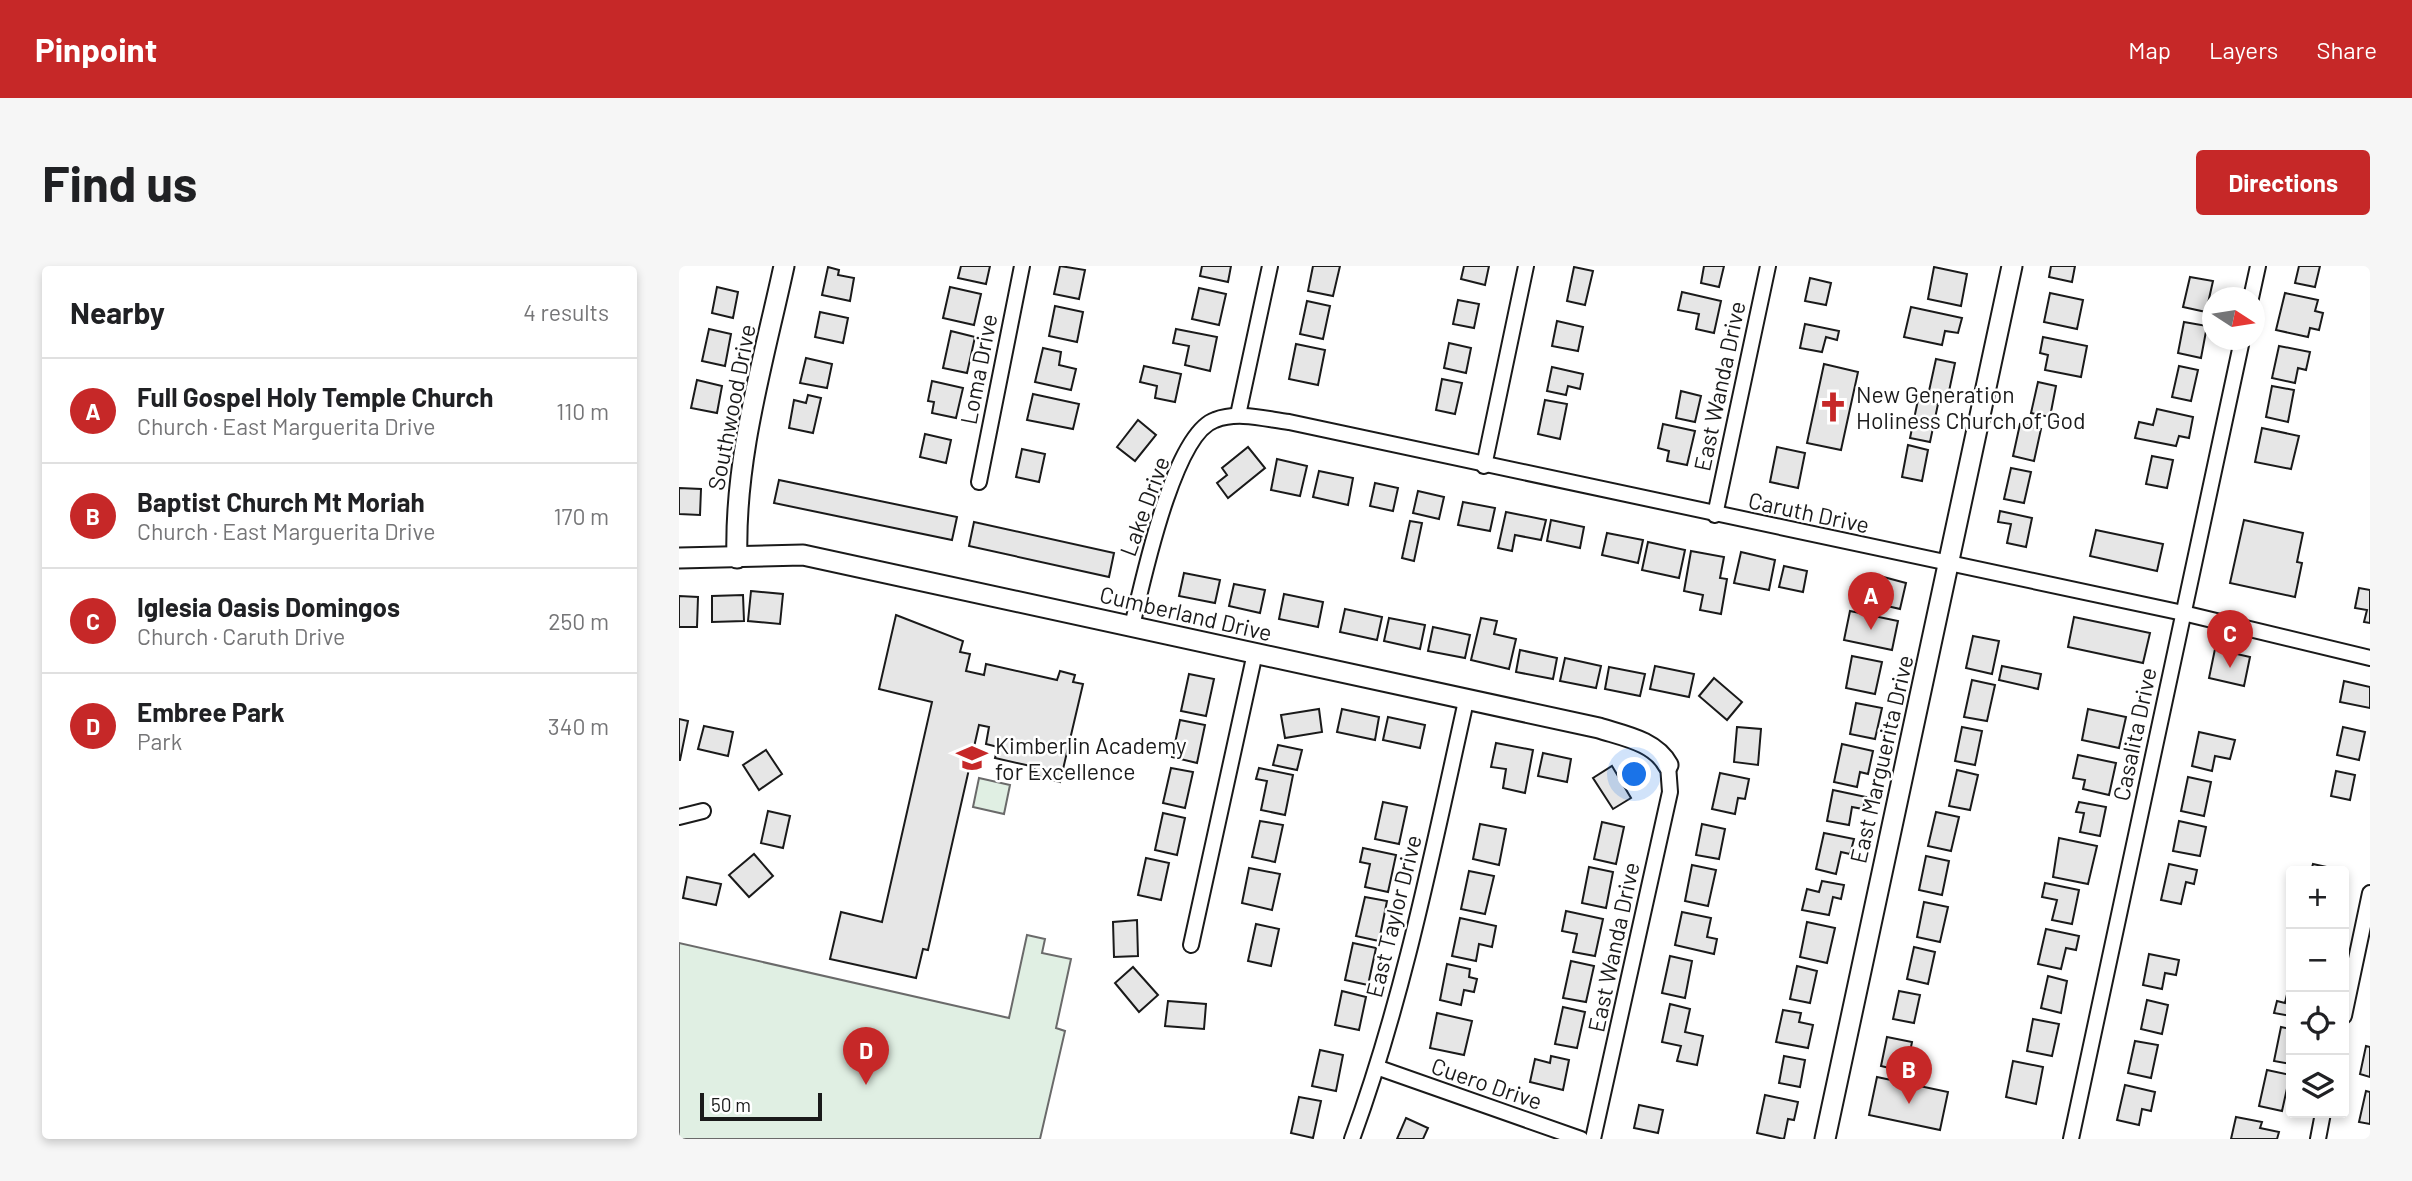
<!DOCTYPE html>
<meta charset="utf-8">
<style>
:root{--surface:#fff;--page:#f6f6f6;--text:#202124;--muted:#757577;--line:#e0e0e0;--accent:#c62828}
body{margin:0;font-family:Barlow,sans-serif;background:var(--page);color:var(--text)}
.controls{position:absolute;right:21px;bottom:21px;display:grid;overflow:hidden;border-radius:7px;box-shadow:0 4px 10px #0003}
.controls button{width:63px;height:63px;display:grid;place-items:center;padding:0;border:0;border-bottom:2px solid var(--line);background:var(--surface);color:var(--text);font:35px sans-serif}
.compass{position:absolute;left:1523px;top:21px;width:63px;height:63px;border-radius:50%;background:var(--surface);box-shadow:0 4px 10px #0003;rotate:102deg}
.scale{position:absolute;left:21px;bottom:18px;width:122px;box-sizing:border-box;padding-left:7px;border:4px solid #1a1a1a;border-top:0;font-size:19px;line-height:24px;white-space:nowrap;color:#1a1a1a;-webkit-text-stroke:5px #fff;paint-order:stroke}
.you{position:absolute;left:956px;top:509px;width:24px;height:24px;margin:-18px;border:5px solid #fff;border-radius:50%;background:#1a73e8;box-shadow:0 0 0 10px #1a73e833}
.badge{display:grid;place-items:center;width:46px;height:46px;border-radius:50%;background:var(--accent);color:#fff;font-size:23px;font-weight:700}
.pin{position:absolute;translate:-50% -58px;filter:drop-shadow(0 2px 4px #0008)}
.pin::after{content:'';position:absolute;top:37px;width:24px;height:21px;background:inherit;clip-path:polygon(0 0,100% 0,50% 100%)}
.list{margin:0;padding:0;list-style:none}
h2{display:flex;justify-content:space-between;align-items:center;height:91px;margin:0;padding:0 28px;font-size:30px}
h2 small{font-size:23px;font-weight:400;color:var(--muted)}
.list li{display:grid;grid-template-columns:46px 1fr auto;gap:21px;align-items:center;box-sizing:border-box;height:105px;padding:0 28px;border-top:2px solid var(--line)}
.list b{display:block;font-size:26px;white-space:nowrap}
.list p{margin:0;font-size:23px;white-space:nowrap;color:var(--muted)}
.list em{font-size:23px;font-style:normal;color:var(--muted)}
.icon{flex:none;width:38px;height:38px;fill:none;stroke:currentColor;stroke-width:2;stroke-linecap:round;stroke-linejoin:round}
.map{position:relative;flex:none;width:1691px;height:873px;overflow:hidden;border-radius:7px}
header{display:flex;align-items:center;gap:42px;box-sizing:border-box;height:98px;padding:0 35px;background:var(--accent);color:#fff}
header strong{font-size:33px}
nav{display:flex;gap:38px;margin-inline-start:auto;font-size:24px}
.intro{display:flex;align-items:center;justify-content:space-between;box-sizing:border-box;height:168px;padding:0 42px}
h1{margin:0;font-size:49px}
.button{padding:18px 32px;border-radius:7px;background:var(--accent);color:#fff;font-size:24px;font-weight:700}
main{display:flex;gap:42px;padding:0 42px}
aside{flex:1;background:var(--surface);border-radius:7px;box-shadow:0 4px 10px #0003}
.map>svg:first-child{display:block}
.green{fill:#e0efe3;stroke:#6a6a6a;stroke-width:2}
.building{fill:#e6e6e6;stroke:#1a1a1a;stroke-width:2}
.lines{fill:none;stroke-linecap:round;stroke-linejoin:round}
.minor-casing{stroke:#1a1a1a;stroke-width:18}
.tertiary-casing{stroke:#1a1a1a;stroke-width:23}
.minor{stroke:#fff;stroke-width:14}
.tertiary{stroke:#fff;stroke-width:19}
.labels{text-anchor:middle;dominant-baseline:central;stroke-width:5;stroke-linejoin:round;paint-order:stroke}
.street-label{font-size:23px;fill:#1a1a1a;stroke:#fff}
.poi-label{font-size:23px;fill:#1a1a1a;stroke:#fff;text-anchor:start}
</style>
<header>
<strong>Pinpoint</strong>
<nav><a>Map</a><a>Layers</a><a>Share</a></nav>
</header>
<div class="intro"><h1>Find us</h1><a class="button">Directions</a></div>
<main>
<aside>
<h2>Nearby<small>4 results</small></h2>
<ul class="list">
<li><span class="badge">A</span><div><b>Full Gospel Holy Temple Church</b><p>Church · East Marguerita Drive</p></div><em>110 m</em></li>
<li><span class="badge">B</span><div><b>Baptist Church Mt Moriah</b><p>Church · East Marguerita Drive</p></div><em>170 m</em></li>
<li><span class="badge">C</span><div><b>Iglesia Oasis Domingos</b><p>Church · Caruth Drive</p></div><em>250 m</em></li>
<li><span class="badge">D</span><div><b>Embree Park</b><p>Park</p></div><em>340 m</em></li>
</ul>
</aside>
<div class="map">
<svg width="1691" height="873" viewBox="0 0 1691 873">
<rect width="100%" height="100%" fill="#fff"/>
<g class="green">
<path d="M300 512 331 519 325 548 294 541Z"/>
<path d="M348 669 366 673 363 687 392 693 377 762 386 765 361 873H0V677L330 752Z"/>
</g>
<g class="building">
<path d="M282 0H311L307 18 279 12Z"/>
<path d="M381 0 406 4 400 33 375 28Z"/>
<path d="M523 0H552L549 16 521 10Z"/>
<path d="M634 0H661L654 30 629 25Z"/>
<path d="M785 0H810L806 19 782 13Z"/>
<path d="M1025 0H1045L1040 21 1022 17Z"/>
<path d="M1372 0H1396L1393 16 1370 11Z"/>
<path d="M1620 0H1641L1636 21 1616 17Z"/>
<path d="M149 1 160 4 159 9 175 12 171 35 143 29Z"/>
<path d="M895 1 914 5 906 39 888 35Z"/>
<path d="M1255 1 1288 8 1282 40 1249 33Z"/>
<path d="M1511 11 1534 15 1527 46 1504 41Z"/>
<path d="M1131 12 1152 17 1147 39 1126 35Z"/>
<path d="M38 21 59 26 54 52 33 47Z"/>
<path d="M271 21 302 28 295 59 264 52Z"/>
<path d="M520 22 547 28 540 59 513 53Z"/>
<path d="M1003 26 1042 35 1035 67 1017 63 1020 48 999 44Z"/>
<path d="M1371 27 1404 34 1398 63 1365 56Z"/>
<path d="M1606 27 1639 34 1636 45 1644 47 1640 64 1631 62 1629 71 1597 64Z"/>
<path d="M779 34 800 38 795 62 774 58Z"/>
<path d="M628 35 651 40 644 73 621 68Z"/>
<path d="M376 40 404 46 398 76 370 70Z"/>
<path d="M1232 41 1283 52 1279 67 1266 65 1263 79 1225 71Z"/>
<path d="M141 46 169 52 164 77 136 71Z"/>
<path d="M878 55 904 61 899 85 873 80Z"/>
<path d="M1505 56 1528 60 1522 92 1499 87Z"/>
<path d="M1126 58 1160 65 1158 74 1147 71 1143 86 1121 82Z"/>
<path d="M30 63 52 68 46 100 23 95Z"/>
<path d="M497 63 538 71 531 105 506 99 510 80 494 77Z"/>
<path d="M272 65 296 71 288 107 264 102Z"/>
<path d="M1364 71 1408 80 1402 111 1366 104 1369 89 1361 87Z"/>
<path d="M770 77 792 82 787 107 765 102Z"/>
<path d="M617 78 646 84 639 119 610 113Z"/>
<path d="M1600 80 1631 86 1627 104 1619 102 1616 117 1593 112Z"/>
<path d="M364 82 382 86 380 99 397 103 392 124 356 116Z"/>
<path d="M127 92 153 98 148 122 121 117Z"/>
<path d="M1257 93 1276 97 1269 130 1250 125Z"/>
<path d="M1145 98 1179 106 1162 184 1128 177Z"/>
<path d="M465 100 502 108 496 136 476 132 478 120 461 116Z"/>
<path d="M1500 100 1519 104 1512 135 1493 131Z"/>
<path d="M873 101 904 108 901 123 889 120 887 129 868 125Z"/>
<path d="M763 113 783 117 776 148 757 144Z"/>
<path d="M18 114 43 120 38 147 12 142Z"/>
<path d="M253 115 284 122 277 152 253 147 255 136 249 135Z"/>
<path d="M1359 116 1377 120 1371 151 1352 147Z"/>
<path d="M1593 120 1615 124 1609 156 1587 151Z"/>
<path d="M1002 125 1022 130 1016 156 997 152Z"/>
<path d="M354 128 400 138 394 163 348 154Z"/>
<path d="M129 129 142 132 134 167 110 162 115 134 127 137Z"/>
<path d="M866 134 888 138 881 173 859 168Z"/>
<path d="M1239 134 1259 138 1251 176 1231 172Z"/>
<path d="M1478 143 1514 151 1510 172 1500 170 1497 180 1456 172 1460 156 1474 159Z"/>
<path d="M459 154 477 169 456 195 438 181Z"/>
<path d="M984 158 1016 165 1008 199 988 195 990 185 979 182Z"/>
<path d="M1341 158 1362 163 1355 195 1334 190Z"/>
<path d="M1583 162 1620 170 1612 203 1576 196Z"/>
<path d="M246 168 272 174 267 197 241 191Z"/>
<path d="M1229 179 1249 184 1243 215 1223 211Z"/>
<path d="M569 181 586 202 549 232 538 217 548 209 543 202Z"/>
<path d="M1098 181 1126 187 1119 222 1091 216Z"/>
<path d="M343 183 366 188 360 216 337 211Z"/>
<path d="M1473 190 1494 194 1488 222 1467 218Z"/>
<path d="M598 193 628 200 621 230 592 224Z"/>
<path d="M1332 202 1352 206 1345 237 1325 233Z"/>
<path d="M640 205 674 212 669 239 634 231Z"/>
<path d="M100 214 278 251 273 274 95 237Z"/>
<path d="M696 217 719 222 714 245 691 240Z"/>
<path d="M0 222 22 223 21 249 0 248Z"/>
<path d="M739 225 765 231 760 253 734 247Z"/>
<path d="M784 236 816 242 811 265 779 259Z"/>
<path d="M1321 245 1353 252 1347 281 1328 277 1332 258 1319 256Z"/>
<path d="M827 246 867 254 862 274 836 269 833 285 819 282Z"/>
<path d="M872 254 905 261 901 282 868 275Z"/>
<path d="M1565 254 1624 267 1618 296 1623 297 1616 331 1551 317Z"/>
<path d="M731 255 743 257 735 295 723 292Z"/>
<path d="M295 256 435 287 430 311 290 280Z"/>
<path d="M1417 264 1484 278 1478 305 1411 290Z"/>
<path d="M928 267 964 274 959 297 923 289Z"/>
<path d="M969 276 1006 284 1000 312 963 304Z"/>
<path d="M1012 285 1045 291 1041 312 1048 313 1042 348 1021 344 1024 329 1005 325Z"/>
<path d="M1062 286 1096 294 1090 324 1055 317Z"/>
<path d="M1105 300 1128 305 1124 326 1100 321Z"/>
<path d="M505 307 541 314 536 337 500 330Z"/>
<path d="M1197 309 1227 317 1221 343 1191 336Z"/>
<path d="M555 318 586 324 581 347 550 340Z"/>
<path d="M1680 322 1691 324V357L1685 356 1688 344 1676 342Z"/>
<path d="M72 325 104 328 101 358 69 355Z"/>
<path d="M605 328 644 336 639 361 600 353Z"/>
<path d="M64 329 65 355 33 356V330Z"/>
<path d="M0 330 19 331 18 361H0Z"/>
<path d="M666 343 703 351 698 374 661 366Z"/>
<path d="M1171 345 1219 355 1213 384 1165 374Z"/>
<path d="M217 349 284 375 281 386 291 388 287 405 305 409 307 398 378 414 381 405 396 409 394 416 404 418 381 516 354 509 356 501 316 492 319 481 307 478 310 461 300 459 249 684 244 683 237 712 151 693 162 646 203 656 253 436 200 423Z"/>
<path d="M1395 351 1471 367 1464 397 1389 381Z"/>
<path d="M710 352 746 359 741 383 705 375Z"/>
<path d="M802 352 818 355 815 368 837 373 830 403 792 394Z"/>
<path d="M754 361 791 369 786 392 749 385Z"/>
<path d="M1294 370 1320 375 1313 408 1287 402Z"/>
<path d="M1536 383 1571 391 1565 420 1530 412Z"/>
<path d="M841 384 878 392 874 413 837 406Z"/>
<path d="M1173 390 1203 396 1196 428 1167 422Z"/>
<path d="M886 392 922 400 917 422 881 415Z"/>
<path d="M976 400 1015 408 1010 431 971 423Z"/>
<path d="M1323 400 1362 408 1359 423 1320 414Z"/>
<path d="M930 401 966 408 961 430 926 423Z"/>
<path d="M510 408 535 413 527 450 502 445Z"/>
<path d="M1035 412 1063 436 1048 454 1020 430Z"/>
<path d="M1293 414 1316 419 1308 455 1285 451Z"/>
<path d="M1665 415 1691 421V442L1661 436Z"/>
<path d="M1177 437 1203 442 1196 473 1171 468Z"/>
<path d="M640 443 643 466 606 472 602 449Z"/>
<path d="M663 443 700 451 696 474 658 466Z"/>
<path d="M1409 443 1447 451 1440 482 1403 474Z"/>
<path d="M709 451 746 459 741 482 704 474Z"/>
<path d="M0 453 9 455 1 494H0Z"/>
<path d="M501 454 526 459 518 497 493 491Z"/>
<path d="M25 460 54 466 49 490 19 483Z"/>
<path d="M1058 461 1082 463 1079 499 1055 496Z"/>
<path d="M1283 461 1303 465 1296 499 1276 495Z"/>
<path d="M1664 461 1686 466 1680 494 1658 489Z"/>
<path d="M1520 466 1556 474 1551 493 1536 490 1533 505 1513 500Z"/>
<path d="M817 477 854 484 846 527 824 522 827 503 812 501Z"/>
<path d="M1163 478 1194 485 1189 508 1181 506 1178 521 1155 516Z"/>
<path d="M599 479 623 484 618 504 594 499Z"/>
<path d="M87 484 103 508 80 524 64 499Z"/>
<path d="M864 487 892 493 888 516 859 510Z"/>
<path d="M1399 489 1437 497 1430 529 1404 523 1406 514 1394 512Z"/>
<path d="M933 500 952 532 934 543 914 512Z"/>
<path d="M492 502 514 506 506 542 484 537Z"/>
<path d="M580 502 614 509 606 549 582 544 588 515 577 513Z"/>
<path d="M1278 504 1299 509 1291 544 1270 540Z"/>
<path d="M1657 505 1676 509 1671 534 1652 530Z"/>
<path d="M1041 507 1070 513 1066 533 1059 532 1056 548 1033 543Z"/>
<path d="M1509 511 1532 516 1525 550 1502 545Z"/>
<path d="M1154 524 1187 531 1184 543 1173 541 1170 559 1148 555Z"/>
<path d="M704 536 728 541 720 578 696 573Z"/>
<path d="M1400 536 1427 541 1421 570 1401 566 1405 547 1397 546Z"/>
<path d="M89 545 111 550 104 582 82 577Z"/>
<path d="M1257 546 1280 551 1272 585 1249 580Z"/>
<path d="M484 547 506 552 498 589 476 584Z"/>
<path d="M581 555 604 559 596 596 573 591Z"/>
<path d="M1500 555 1527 561 1521 590 1494 585Z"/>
<path d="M923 556 945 561 937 598 915 593Z"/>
<path d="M801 558 827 563 820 599 794 593Z"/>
<path d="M1023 558 1046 563 1040 593 1017 589Z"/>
<path d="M1145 567 1175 573 1171 588 1162 586 1157 608 1137 603Z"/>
<path d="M1380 572 1418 580 1409 618 1374 611Z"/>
<path d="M684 582 717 589 709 626 686 621 691 598 681 596Z"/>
<path d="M75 588 94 610 70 631 50 609Z"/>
<path d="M1247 590 1270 595 1263 629 1240 624Z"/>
<path d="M467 592 490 597 482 634 459 629Z"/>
<path d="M1490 598 1518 604 1515 618 1507 616 1502 638 1482 634Z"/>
<path d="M1634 598 1657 603V605H1632Z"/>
<path d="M1013 599 1037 604 1029 640 1006 635Z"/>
<path d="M910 601 934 606 927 642 903 637Z"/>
<path d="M570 602 601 608 593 644 563 637Z"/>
<path d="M790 605 815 610 806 648 782 643Z"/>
<path d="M8 611 42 618 37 639 4 632Z"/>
<path d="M1143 615 1165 619 1162 633 1154 631 1150 649 1123 644 1128 623 1140 626Z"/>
<path d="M1366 617 1400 624 1393 658 1373 654 1378 634 1363 631Z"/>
<path d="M686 631 708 635 700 675 677 670Z"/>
<path d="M1245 636 1269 641 1261 676 1238 671Z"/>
<path d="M887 645 924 653 916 690 894 686 898 668 883 665Z"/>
<path d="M1003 646 1032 652 1028 671 1038 673 1035 688 996 679Z"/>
<path d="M781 652 817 660 813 681 800 678 797 695 773 690Z"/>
<path d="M458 654 459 690 435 691 434 656Z"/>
<path d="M1128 656 1156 662 1148 697 1121 691Z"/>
<path d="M577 658 600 663 592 700 569 695Z"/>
<path d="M1367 663 1400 670 1397 684 1387 682 1382 703 1359 698Z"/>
<path d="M674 677 697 682 689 719 666 714Z"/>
<path d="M1235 681 1256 686 1249 718 1228 713Z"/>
<path d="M1470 688 1500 694 1497 709 1486 707 1483 723 1464 719Z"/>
<path d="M991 690 1013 695 1006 732 983 727Z"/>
<path d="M892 695 915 700 907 736 884 732Z"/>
<path d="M768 698 791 703 790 711 798 713 795 726 785 724 782 739 761 734Z"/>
<path d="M1118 700 1138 705 1131 737 1111 733Z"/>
<path d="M454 701 479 729 460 746 436 717Z"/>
<path d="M1369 710 1388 715 1382 747 1362 742Z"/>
<path d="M1609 724 1612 725V750L1595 747 1598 735 1606 737Z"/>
<path d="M663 725 687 731 680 764 656 759Z"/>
<path d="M1220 725 1241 729 1235 757 1214 753Z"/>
<path d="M1468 734 1489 739 1483 768 1462 763Z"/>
<path d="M489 735 527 738 525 763 486 760Z"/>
<path d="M991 738 1011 743 1006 766 1024 770 1018 799 998 795 1002 780 983 776Z"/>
<path d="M884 741 906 746 898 782 876 778Z"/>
<path d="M1104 744 1122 747 1120 756 1134 759 1129 782 1097 776Z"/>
<path d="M758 747 793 755 785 789 751 782Z"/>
<path d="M1354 753 1380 758 1373 790 1348 785Z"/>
<path d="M1602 761 1612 763V798L1595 795Z"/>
<path d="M1208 771 1233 776 1227 806 1202 800Z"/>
<path d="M1456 775 1479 779 1472 812 1449 807Z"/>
<path d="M1687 780 1691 781V811L1681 808Z"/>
<path d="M641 784 664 789 657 825 633 820Z"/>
<path d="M872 790 890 794 884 824 851 816 856 793 871 797Z"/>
<path d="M1105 790 1126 794 1121 821 1100 817Z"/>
<path d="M1334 795 1364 801 1357 838 1327 831Z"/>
<path d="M1588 804 1611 809 1603 845 1580 840Z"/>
<path d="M1198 811 1269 826 1261 864 1190 849Z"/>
<path d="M1446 819 1476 826 1472 845 1463 843 1460 859 1438 854Z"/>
<path d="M1687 825 1691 826V858L1680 856Z"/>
<path d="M1086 829 1119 836 1115 854 1109 853 1105 873 1078 867Z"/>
<path d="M620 831 642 835 634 872 612 867Z"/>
<path d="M960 839 984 844 979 867 955 862Z"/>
<path d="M1557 851 1583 856 1581 862 1600 866 1598 873H1552Z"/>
<path d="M727 852 749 862 744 873H718Z"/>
</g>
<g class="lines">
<g class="minor-casing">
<g id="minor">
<path d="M1572 32 1579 0"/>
<path d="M559 149 591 0"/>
<path d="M805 200 847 0"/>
<path d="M300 216 343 0"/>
<path d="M1036 249 1089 0"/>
<path d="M453 360C463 319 494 168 536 154 559 145 586 153 610 156L1504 347 1691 392"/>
<path d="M0 551 24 545"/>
<path d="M512 679 576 387"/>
<path d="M1665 750 1691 627"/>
<path d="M700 802 902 873"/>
<path d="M673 873C725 731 754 583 787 435"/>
<path d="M914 873 991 526 989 499"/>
<path d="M1392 873 1563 74"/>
<path d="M1639 873 1644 847"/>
</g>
</g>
<g class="tertiary-casing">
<g id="tertiary">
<path d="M0 292 124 289 920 462C945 470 976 475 989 499"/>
<path d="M58 292C55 193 84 97 105 0"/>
<path d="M1146 873 1333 0"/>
</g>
</g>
<use href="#minor" class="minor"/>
<use href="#tertiary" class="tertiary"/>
</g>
<defs>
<g id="church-bare" transform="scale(2.415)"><path d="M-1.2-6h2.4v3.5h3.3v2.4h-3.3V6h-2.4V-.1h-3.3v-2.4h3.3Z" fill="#c62828" stroke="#fff" stroke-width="2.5" paint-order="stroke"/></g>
<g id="school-bare" transform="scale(2.415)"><path d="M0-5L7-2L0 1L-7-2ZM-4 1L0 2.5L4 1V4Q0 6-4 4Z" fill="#c62828" stroke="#fff" stroke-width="2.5" paint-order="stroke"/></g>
</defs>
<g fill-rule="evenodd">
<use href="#church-bare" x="1154" y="141"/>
<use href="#school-bare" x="293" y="492"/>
</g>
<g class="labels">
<g class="street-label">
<text transform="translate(299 103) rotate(-79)">Loma Drive</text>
<text transform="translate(1040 120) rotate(-78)">East Wanda Drive</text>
<text transform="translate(52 141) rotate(-79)">Southwood Drive</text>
<text transform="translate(465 240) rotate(-70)">Lake Drive</text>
<text transform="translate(1130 246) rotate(12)">Caruth Drive</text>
<text transform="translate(507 347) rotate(13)">Cumberland Drive</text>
<text transform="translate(1455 468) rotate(-78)">Casalita Drive</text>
<text transform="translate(1202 493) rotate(-77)">East Marguerita Drive</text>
<text transform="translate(714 650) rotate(-76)">East Taylor Drive</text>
<text transform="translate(934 681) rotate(-78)">East Wanda Drive</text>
<text transform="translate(808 817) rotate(19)">Cuero Drive</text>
</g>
<g class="poi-label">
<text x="1177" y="128">New Generation<tspan x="1177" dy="26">Holiness Church of God</tspan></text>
<text x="316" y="479">Kimberlin Academy<tspan x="316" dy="26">for Excellence</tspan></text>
</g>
</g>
</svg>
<div class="controls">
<button>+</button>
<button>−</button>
<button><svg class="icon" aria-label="locate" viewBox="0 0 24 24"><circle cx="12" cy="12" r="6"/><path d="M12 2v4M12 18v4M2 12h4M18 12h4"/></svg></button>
<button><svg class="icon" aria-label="layers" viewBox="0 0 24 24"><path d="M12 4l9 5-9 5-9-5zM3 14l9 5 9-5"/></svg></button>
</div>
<svg class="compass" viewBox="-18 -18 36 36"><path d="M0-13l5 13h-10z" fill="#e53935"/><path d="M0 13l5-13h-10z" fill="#757577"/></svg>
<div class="scale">50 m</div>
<div class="you"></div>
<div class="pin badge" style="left:1192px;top:364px">A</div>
<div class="pin badge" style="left:1230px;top:838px">B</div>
<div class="pin badge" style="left:1551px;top:402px">C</div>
<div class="pin badge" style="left:187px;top:819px">D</div>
</div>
</main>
